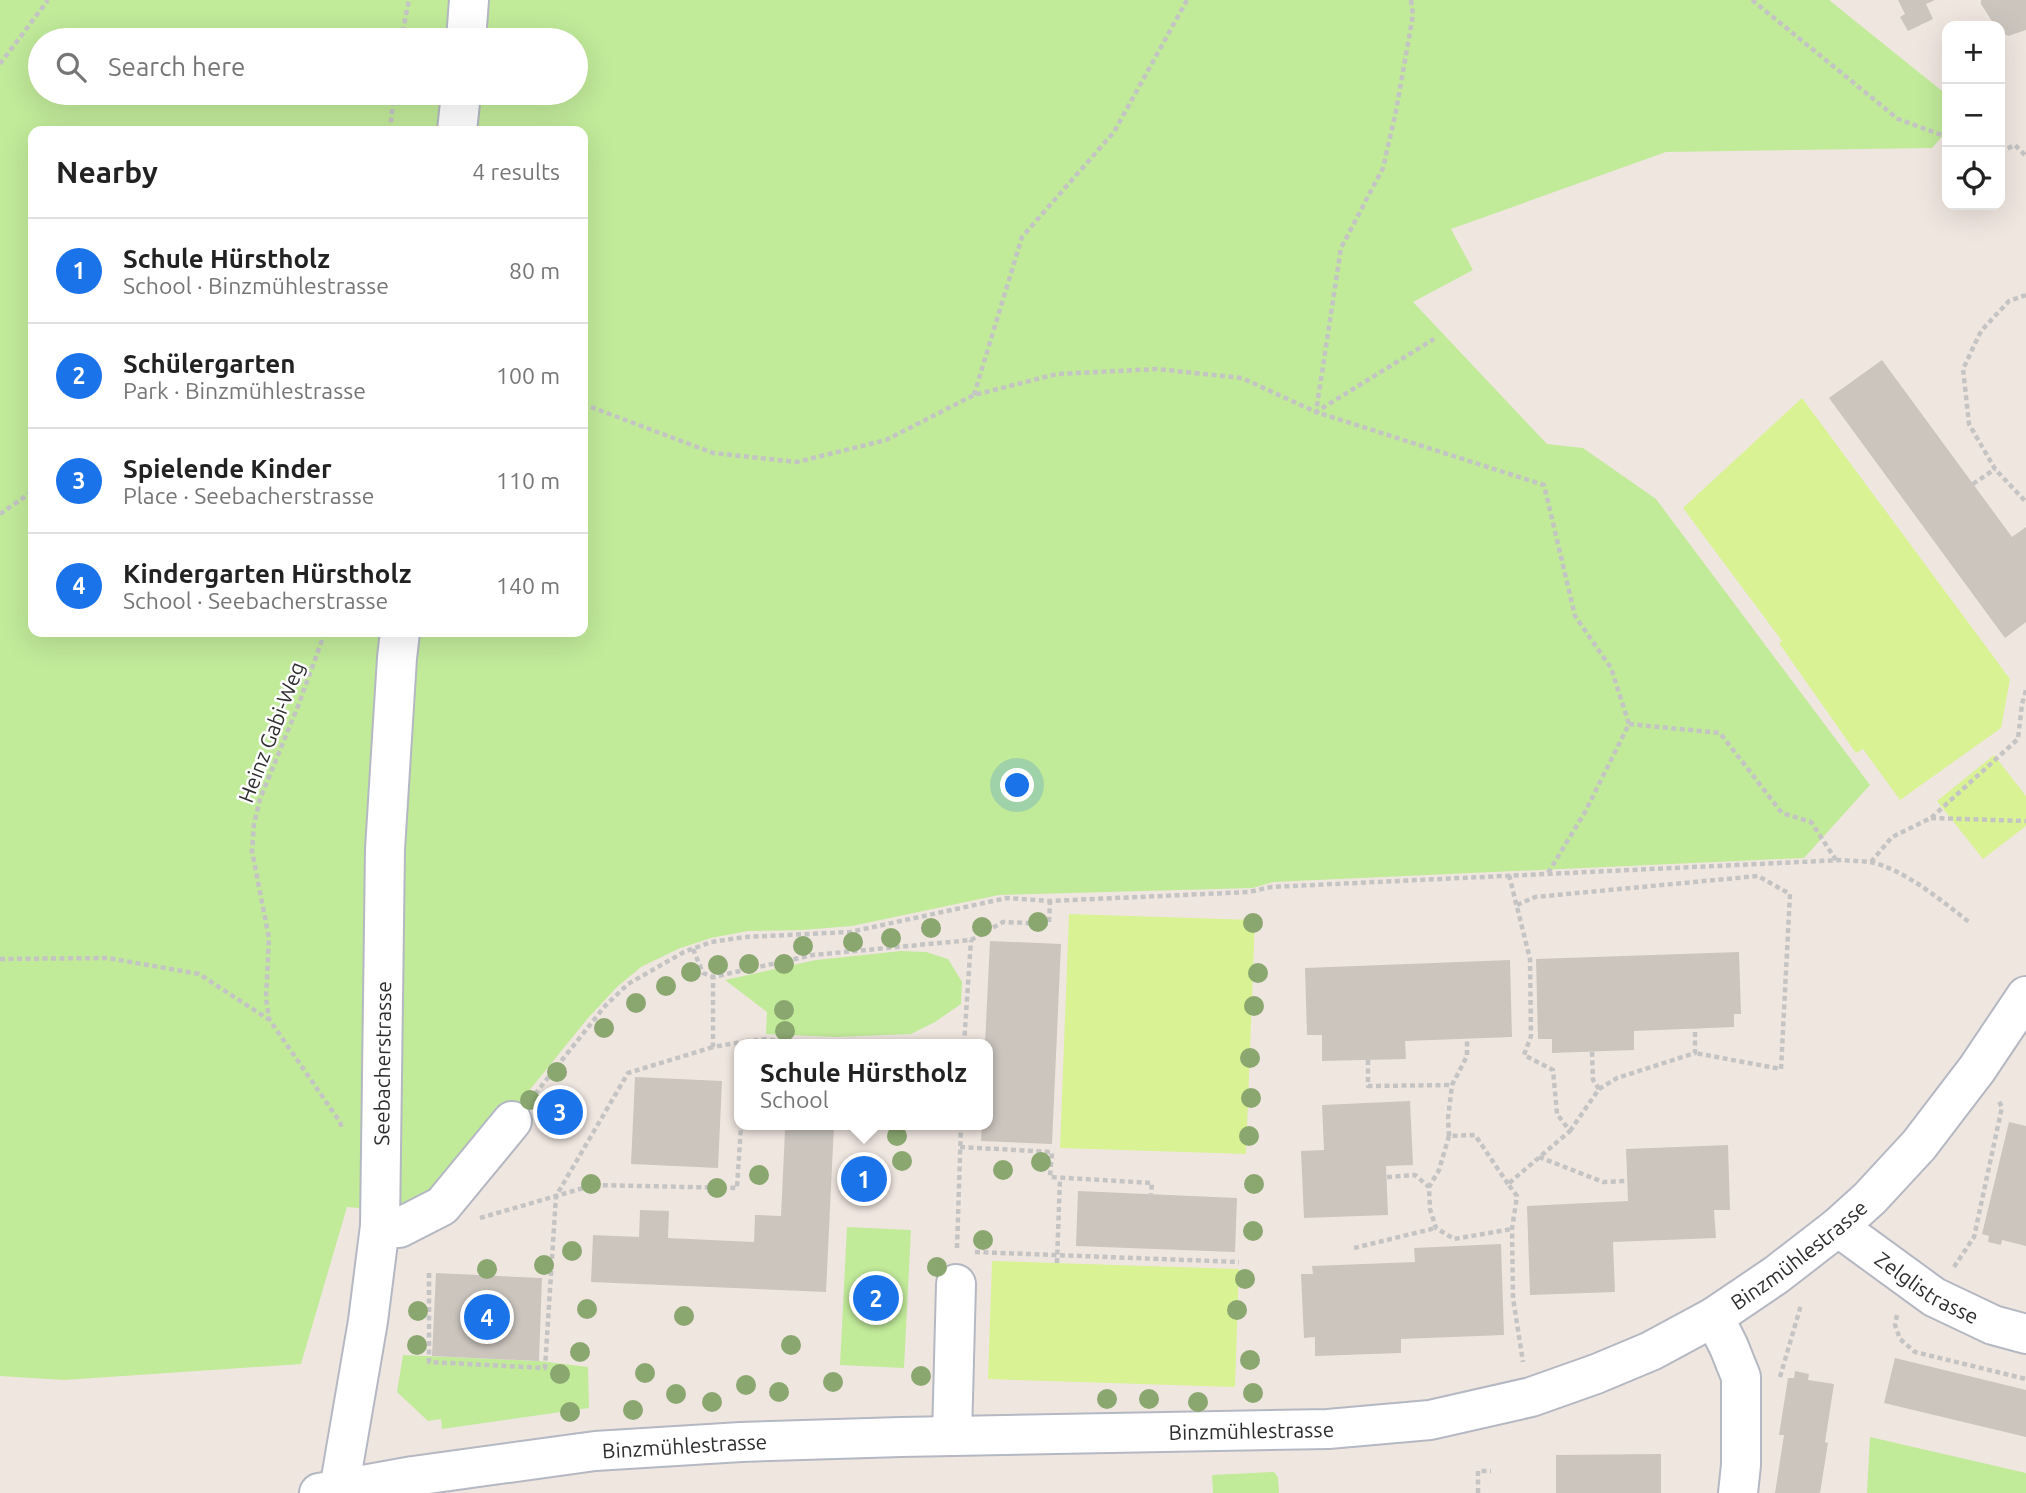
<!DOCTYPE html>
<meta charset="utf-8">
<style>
:root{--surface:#fff;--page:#f6f6f6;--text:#222;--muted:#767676;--line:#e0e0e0;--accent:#1a73e8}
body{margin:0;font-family:Ubuntu,sans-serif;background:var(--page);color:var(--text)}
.controls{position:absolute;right:21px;top:21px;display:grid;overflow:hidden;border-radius:14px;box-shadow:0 7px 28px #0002}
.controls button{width:63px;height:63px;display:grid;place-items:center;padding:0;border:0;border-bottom:2px solid var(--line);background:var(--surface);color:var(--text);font:35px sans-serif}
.you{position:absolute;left:1018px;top:786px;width:24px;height:24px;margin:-18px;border:5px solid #fff;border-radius:50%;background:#1a73e8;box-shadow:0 0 0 10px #1a73e833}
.badge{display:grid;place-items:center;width:46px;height:46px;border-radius:50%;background:var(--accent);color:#fff;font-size:23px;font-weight:700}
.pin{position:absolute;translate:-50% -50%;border:4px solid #fff;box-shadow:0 2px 7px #0006}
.popup{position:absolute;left:734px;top:1039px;width:259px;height:91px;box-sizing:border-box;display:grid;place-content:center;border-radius:14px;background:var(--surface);filter:drop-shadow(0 2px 5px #0005);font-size:23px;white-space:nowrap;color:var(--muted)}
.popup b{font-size:26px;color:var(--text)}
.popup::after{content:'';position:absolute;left:50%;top:100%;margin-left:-14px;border:14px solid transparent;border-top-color:var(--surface)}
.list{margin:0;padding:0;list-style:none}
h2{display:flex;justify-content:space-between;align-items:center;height:91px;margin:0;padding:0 28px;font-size:30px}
h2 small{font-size:23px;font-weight:400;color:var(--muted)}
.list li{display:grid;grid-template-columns:46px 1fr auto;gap:21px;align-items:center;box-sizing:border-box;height:105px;padding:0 28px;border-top:2px solid var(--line)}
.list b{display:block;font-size:26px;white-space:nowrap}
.list p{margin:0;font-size:23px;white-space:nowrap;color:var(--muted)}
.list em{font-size:23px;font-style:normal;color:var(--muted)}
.icon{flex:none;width:38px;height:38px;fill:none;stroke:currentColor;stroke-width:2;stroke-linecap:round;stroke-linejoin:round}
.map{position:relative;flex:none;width:2026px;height:1493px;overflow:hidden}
.search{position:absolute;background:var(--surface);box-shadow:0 7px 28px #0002;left:28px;top:28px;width:560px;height:77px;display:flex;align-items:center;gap:18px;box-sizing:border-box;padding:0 24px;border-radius:38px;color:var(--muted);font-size:26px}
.panel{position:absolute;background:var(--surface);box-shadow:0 7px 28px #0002;left:28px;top:126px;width:560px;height:511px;border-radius:14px}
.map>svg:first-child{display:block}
.green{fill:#c1ea99;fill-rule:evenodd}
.pitch{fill:#d8f294}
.building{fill:#cbc5be}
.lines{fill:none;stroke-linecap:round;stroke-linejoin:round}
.minor-casing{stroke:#b4b8c2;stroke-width:42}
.path{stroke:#c4c4c4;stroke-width:4.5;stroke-dasharray:5 3.5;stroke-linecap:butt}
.minor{stroke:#fff;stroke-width:38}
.tree{fill:#8aa770}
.labels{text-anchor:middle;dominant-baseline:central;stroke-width:5;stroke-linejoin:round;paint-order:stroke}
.street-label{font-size:21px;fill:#2e2e2e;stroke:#fff}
</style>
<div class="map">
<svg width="2026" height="1493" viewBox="0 0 2026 1493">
<rect width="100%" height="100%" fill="#f0e6e0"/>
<g class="green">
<path d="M0 0H1829L1947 95V131L1932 148 1666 152 1451 229 1473 270 1413 302 1547 444 1583 448 1656 499 1870 785 1804 858 1273 882 1253 888 999 895 852 926 802 930 748 931 711 938 678 949 641 967 617 987 588 1018 443 1197 414 1213 347 1207 301 1364 64 1380 0 1376ZM40 40H576V93H40ZM33 131H583V632H33Z"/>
<path d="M901 951 926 952 948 959 962 982 961 1004 935 1022 911 1034 836 1037 766 1034 767 1012 725 980 816 960Z"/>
<path d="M847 1227 911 1230 904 1368 840 1365Z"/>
<path d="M403 1355 539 1361 588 1367 589 1408 442 1429 441 1419 428 1421 397 1392Z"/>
<path d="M1870 1437 2026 1473V1493H1867Z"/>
<path d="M1274 1472 1278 1477 1279 1493H1213L1212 1475Z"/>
</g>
<g class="pitch">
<path d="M1802 398 2010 679 2001 728 1900 800 1863 749 1856 753 1779 643 1782 641 1683 508Z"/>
<path d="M1994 755 2026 796V826L1983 859 1937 801Z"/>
<path d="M1069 914 1255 920 1246 1154 1060 1148Z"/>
<path d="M992 1261 1239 1269 1235 1387 988 1379Z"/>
</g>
<g class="building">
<path d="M1898 0H1935L1926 4 1933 19 1908 31 1900 17 1905 14Z"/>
<path d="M1981 0H2026V30L2008 36 2000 31V26H1995L1981 4Z"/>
<path d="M1882 360 2012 537 2026 527V622L2005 638 1829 398Z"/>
<path d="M990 941 1061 944 1052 1144 981 1141 982 1125H988V1044H985Z"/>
<path d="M1739 952 1741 1014H1734V1027L1634 1031V1050L1552 1053V1039H1538L1536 959Z"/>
<path d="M1510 960 1512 1037 1405 1041 1406 1059 1322 1061V1035H1307L1305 968Z"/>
<path d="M635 1077 722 1081 718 1168 631 1164Z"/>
<path d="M1410 1101 1413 1165 1386 1166 1388 1215 1304 1218 1301 1151 1324 1150 1322 1105Z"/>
<path d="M2009 1122 2026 1126V1246L2002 1240 2001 1245 1988 1242 1989 1236 1982 1234Z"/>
<path d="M759 1125H834L826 1292 591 1282 593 1235 639 1237 640 1210 669 1211 668 1238 754 1242 755 1215 781 1216 785 1130 759 1128Z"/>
<path d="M1728 1145 1730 1210H1714L1716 1238 1613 1242 1615 1292 1530 1295 1527 1206 1628 1201 1626 1149Z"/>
<path d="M1078 1191 1237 1198 1235 1252 1076 1246Z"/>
<path d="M1501 1244 1504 1335 1401 1339V1353L1315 1356V1337L1304 1338 1301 1274H1313L1312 1266 1415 1262 1414 1248Z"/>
<path d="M436 1273 542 1278 539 1361 432 1356Z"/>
<path d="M1895 1358 2026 1390V1437L1884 1403Z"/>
<path d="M1795 1371 1809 1374 1808 1380 1834 1384 1825 1442 1828 1443 1820 1493H1775L1784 1435H1779L1788 1378H1794Z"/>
<path d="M1661 1454V1493H1556V1455Z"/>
</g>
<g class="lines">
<g class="minor-casing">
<g id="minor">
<path d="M466 40 469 0"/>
<path d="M457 131 461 93"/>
<path d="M380 1226 399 1228 442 1206 512 1121"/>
<path id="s1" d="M1838 1227 1934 1297 1993 1325 2026 1334"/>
<path d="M1714 1317 1729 1347 1741 1377V1465L1738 1493"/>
<path d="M952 1436 956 1284"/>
<path id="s2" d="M339 1490 368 1321 380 1226 385 849 397 658 400 632"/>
<path id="s3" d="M319 1493 413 1476 595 1451 741 1442 901 1437 1328 1429 1430 1420 1531 1397 1596 1374 1651 1351 1714 1317 1776 1275 1838 1227 1870 1198 1919 1145 1977 1069 2026 996"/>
</g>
</g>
<g class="path">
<path d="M1411 0 1413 15 1396 111 1383 168 1341 248 1316 412 1544 485 1575 616 1611 668 1629 724 1585 812 1548 873"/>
<path d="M1752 0 1898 119 1947 137"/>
<path d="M401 40 409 0"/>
<path d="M0 64 48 0"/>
<path d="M390 131 394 93"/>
<path d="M2000 152 2015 145 2026 156"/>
<path d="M2026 295 2009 301 1981 331 1963 369 1969 424 1995 469 2026 502"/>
<path d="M974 395 1022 237 1114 132 1187 0"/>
<path d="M583 404 713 453 797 462 886 440 974 395 1057 374 1157 369 1242 378 1316 412 1434 339"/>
<path d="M1973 484 1995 469"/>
<path d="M0 514 33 491"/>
<path d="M325 632 298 706 260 799 254 824 252 851 269 938 266 998 269 1019 340 1122 342 1129"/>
<path d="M1629 724 1720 733 1782 813 1811 822 1836 860"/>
<path d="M1931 818 2026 821"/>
<path d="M1871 862 1892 837 1931 818 2018 739 2022 704 2026 690"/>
<path d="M1509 875 1530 959 1531 1036 1524 1055 1553 1070 1557 1114 1570 1131 1508 1184 1517 1196 1512 1229 1513 1298 1523 1362"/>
<path d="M1517 905 1535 897 1758 876 1790 894 1781 1069 1695 1053"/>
<path d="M693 949 703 973 713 977"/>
<path d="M0 959 108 958 199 974 268 1019"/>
<path d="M747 1041 713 1047V977L813 955 971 940 1003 922 1049 924 1050 901"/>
<path d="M746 1043 747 1041 767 1039 794 1044"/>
<path d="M964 1044 971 940"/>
<path d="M1368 1060V1086L1452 1085"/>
<path d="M1599 1089 1617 1078 1695 1053V1028"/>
<path d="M535 1094 605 1006 628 984 684 952 711 942 745 937 850 932 1007 898 1050 901 1249 892 1271 887 1842 860C1851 861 1861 861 1870 862 1904 869 1942 901 1969 922"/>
<path d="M1570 1131 1599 1089 1593 1080 1592 1052"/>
<path d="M1449 1136 1448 1118 1452 1085 1467 1056V1038"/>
<path d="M960 1147 1052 1152 1050 1177 1152 1183 1151 1194"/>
<path d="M1539 1157 1603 1182 1627 1181"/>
<path d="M1387 1177 1415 1175 1429 1187"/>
<path d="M1508 1184 1475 1135 1449 1136 1439 1170 1429 1187 1430 1209 1436 1228 1454 1239 1512 1229"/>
<path d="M480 1218 594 1185 737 1188 741 1125"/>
<path d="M957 1248 961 1125"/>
<path d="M1354 1248 1436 1228"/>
<path d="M975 1252 1239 1262"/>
<path d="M1057 1263 1060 1178"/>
<path d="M1954 1267 1974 1237 2002 1107 1998 1100"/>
<path d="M429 1273V1362L545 1368 556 1196 628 1073 713 1047"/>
<path d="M1897 1315 1895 1325 1900 1339 1915 1352 2026 1379"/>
<path d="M1780 1377 1801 1305"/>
<path d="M1478 1493V1471H1491"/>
</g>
<use href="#minor" class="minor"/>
</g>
<g class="tree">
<circle cx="1038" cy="922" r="10"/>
<circle cx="1253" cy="923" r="10"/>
<circle cx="982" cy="927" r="10"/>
<circle cx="931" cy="928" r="10"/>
<circle cx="891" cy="938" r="10"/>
<circle cx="853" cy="942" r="10"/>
<circle cx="803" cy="946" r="10"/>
<circle cx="749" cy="964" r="10"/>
<circle cx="784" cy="964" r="10"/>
<circle cx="718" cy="965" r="10"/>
<circle cx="691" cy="972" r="10"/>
<circle cx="1258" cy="973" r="10"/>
<circle cx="666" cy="986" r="10"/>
<circle cx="636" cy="1003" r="10"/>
<circle cx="1254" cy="1006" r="10"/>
<circle cx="784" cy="1010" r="10"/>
<circle cx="604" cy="1028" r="10"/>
<circle cx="785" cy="1031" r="10"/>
<circle cx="1250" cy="1058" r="10"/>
<circle cx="557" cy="1072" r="10"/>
<circle cx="1251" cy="1098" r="10"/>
<circle cx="530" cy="1100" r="10"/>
<circle cx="897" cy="1136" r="10"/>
<circle cx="1249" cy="1136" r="10"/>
<circle cx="902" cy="1161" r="10"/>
<circle cx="1041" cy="1162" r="10"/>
<circle cx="1003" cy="1170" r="10"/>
<circle cx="759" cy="1175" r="10"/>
<circle cx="591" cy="1184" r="10"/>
<circle cx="1254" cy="1184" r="10"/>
<circle cx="717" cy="1188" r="10"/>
<circle cx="1253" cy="1231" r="10"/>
<circle cx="983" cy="1240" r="10"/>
<circle cx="572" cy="1251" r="10"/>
<circle cx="544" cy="1265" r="10"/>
<circle cx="937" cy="1267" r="10"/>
<circle cx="487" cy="1269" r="10"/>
<circle cx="1245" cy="1279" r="10"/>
<circle cx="587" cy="1309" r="10"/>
<circle cx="1237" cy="1310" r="10"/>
<circle cx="418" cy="1311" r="10"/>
<circle cx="684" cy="1316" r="10"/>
<circle cx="417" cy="1345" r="10"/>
<circle cx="791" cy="1345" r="10"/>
<circle cx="580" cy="1352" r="10"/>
<circle cx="1250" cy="1360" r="10"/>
<circle cx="645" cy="1373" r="10"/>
<circle cx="560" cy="1374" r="10"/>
<circle cx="921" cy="1376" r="10"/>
<circle cx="833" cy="1382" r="10"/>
<circle cx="746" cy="1385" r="10"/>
<circle cx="779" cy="1392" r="10"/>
<circle cx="1253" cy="1393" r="10"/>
<circle cx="676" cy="1394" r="10"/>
<circle cx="1107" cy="1399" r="10"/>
<circle cx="1149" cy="1399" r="10"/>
<circle cx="712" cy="1402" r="10"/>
<circle cx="1198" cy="1402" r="10"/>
<circle cx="633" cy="1410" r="10"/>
<circle cx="570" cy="1412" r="10"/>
</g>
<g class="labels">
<g class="street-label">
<text transform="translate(271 732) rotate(-69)">Heinz Gabi-Weg</text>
<text stroke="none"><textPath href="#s2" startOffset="430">Seebacherstrasse</textPath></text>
<text stroke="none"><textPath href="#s3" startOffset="1524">Binzmühlestrasse</textPath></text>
<text stroke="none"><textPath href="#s1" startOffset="108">Zelglistrasse</textPath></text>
<text stroke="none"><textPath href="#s3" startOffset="936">Binzmühlestrasse</textPath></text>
<text stroke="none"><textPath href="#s3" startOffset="369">Binzmühlestrasse</textPath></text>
</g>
</g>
</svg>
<div class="controls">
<button>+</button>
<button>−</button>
<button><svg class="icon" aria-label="locate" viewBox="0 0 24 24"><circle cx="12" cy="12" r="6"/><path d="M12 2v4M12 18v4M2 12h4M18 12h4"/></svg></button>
</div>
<div class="you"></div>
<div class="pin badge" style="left:864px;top:1179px">1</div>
<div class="popup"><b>Schule Hürstholz</b>School</div>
<div class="pin badge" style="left:876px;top:1298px">2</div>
<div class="pin badge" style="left:560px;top:1112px">3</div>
<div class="pin badge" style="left:487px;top:1317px">4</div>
<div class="search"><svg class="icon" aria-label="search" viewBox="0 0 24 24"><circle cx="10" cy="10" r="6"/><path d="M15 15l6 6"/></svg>Search here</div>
<section class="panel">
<h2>Nearby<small>4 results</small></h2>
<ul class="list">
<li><span class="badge">1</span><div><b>Schule Hürstholz</b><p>School · Binzmühlestrasse</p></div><em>80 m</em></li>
<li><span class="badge">2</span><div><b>Schülergarten</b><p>Park · Binzmühlestrasse</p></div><em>100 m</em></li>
<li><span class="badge">3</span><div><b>Spielende Kinder</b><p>Place · Seebacherstrasse</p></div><em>110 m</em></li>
<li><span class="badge">4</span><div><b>Kindergarten Hürstholz</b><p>School · Seebacherstrasse</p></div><em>140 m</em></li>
</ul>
</section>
</div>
